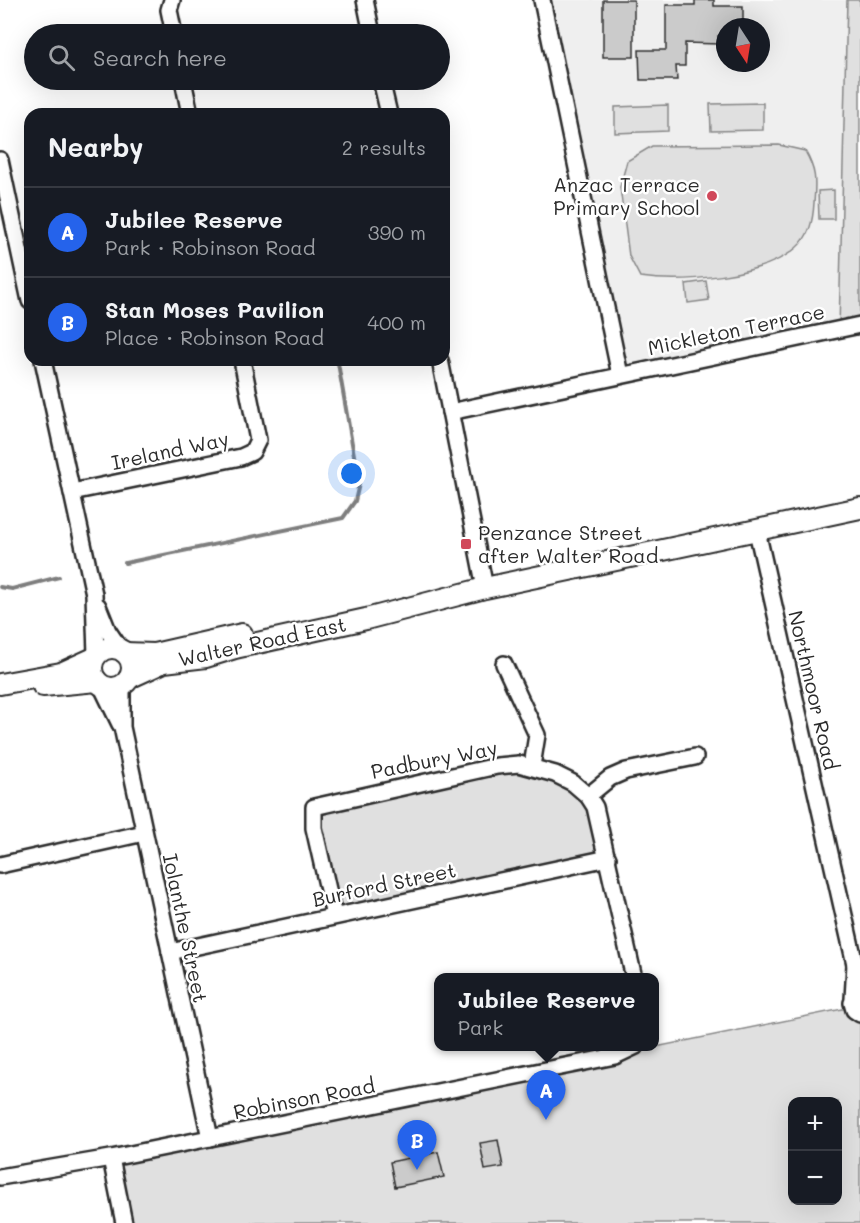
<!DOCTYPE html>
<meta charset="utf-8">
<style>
:root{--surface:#171b24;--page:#242831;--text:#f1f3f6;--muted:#9ea1a6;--line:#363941;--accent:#2563eb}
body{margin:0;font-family:Mali,sans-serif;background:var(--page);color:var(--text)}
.controls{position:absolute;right:18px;bottom:18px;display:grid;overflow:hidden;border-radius:12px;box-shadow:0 6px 24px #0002}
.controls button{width:54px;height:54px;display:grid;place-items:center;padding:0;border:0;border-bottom:2px solid var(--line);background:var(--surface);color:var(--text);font:30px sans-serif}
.compass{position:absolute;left:716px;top:18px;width:54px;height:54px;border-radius:50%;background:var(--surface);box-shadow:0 6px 24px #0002;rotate:168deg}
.you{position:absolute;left:352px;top:474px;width:21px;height:21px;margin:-15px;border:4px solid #fff;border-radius:50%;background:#1a73e8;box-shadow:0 0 0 9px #1a73e833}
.badge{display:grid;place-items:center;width:39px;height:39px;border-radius:50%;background:var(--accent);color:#fff;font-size:20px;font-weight:700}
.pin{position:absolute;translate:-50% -50px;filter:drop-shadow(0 2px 3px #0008)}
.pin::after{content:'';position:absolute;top:32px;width:21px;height:18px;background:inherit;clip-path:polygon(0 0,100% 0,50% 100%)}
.popup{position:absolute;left:434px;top:973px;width:225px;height:78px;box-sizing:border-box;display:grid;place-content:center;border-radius:12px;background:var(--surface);filter:drop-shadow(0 2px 4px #0005);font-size:20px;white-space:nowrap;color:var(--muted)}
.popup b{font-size:22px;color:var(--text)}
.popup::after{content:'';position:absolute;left:50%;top:100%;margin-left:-12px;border:12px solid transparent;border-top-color:var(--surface)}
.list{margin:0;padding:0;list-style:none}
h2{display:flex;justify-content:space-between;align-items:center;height:78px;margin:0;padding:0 24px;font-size:26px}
h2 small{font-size:20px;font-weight:400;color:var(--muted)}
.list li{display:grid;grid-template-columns:39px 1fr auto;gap:18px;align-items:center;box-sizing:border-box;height:90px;padding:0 24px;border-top:2px solid var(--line)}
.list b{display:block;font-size:22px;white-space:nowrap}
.list p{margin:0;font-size:20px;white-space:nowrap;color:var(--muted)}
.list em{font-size:20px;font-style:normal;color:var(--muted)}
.icon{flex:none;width:33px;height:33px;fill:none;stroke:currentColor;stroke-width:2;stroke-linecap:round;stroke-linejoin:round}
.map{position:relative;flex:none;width:860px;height:1223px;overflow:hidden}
.search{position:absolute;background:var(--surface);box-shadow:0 6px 24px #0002;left:24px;top:24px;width:426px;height:66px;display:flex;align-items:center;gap:15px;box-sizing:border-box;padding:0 21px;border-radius:33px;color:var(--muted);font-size:22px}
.panel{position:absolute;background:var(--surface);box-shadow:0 6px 24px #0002;left:24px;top:108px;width:426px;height:258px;border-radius:18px}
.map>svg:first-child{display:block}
.built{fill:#efefef;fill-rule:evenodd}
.green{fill:#e0e0e0;stroke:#868686;stroke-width:1.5;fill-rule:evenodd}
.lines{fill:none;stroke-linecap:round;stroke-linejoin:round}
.stream{stroke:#7e7e7e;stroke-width:4}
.building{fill:#cbcbcb;stroke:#2b2b2b;stroke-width:1.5}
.minor-casing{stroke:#2b2b2b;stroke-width:20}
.major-casing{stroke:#2b2b2b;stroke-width:24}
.minor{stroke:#fff;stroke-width:15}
.major{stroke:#fff;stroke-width:20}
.poi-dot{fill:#d1495b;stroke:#fff;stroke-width:2}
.labels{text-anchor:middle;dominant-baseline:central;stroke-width:5;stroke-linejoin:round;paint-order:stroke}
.poi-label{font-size:20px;fill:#2b2b2b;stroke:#fff;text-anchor:end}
.street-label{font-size:20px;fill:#2b2b2b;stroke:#fff}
</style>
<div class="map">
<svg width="860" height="1223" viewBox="0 0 860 1223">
<rect width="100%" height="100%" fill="#fff"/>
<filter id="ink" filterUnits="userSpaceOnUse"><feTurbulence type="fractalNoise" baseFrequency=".0167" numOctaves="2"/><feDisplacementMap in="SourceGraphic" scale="12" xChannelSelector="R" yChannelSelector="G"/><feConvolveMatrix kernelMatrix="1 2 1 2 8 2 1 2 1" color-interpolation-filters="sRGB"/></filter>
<g filter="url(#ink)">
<path class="built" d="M542 0H847L839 329 620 375ZM725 27H761V63H725Z"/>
<g class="green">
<path d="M847 0H860V325L839 329Z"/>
<path d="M763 103V130L711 131 710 104Z"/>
<path d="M668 105V131L615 133V107Z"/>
<path d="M779 145 805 151C816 170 816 180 814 203 813 220 810 236 796 248 763 277 681 283 640 277L629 256 620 187 627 161 652 146Z"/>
<path d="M834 190V219H819L818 191Z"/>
<path d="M706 281 709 300 688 303 686 284Z"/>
<path d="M519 764 588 796 608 858 334 916 314 828 323 803Z"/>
<path d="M852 1007 860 1022V1223H124L111 1158ZM792 1102H838V1200H792Z"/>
</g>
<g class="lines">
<g class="stream">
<path d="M125 563 343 518 355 501 359 484 338 363"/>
<path d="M0 587 12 589 59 577"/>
</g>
</g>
<g class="building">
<rect x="603" y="0" width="31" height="57"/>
<path d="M695 0H714V6H743V27H725V36H718L719 44 685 43V66H676L677 80H640L639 50H666V5H695Z"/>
<path d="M498 1140 503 1167 485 1170 480 1143Z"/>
<path d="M438 1152 444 1177 395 1187 390 1162Z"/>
</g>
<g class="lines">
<g class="minor-casing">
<g id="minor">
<path d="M172 0 169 10 174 34"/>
<path d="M365 0 372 34"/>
<path d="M542 0 620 375"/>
<path d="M183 80 190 114"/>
<path d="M381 80 389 114"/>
<path d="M0 160 30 301"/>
<path d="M43 360 94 594 96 655"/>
<path d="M440 360 485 588"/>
<path d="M450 412 860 325"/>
<path d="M72 492 241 457 252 452 258 440 242 360"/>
<path d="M757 531 855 964 860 976"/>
<path d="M98 606 108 631 121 650"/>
<path d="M504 664 537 735 532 766"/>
<path d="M122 684V727L210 1138"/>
<path d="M101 685 120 724"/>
<path d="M588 796 610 778 626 771 695 757"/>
<path d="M0 865 144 833"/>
<path d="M334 916 314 828V807L497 766 519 764 555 774 573 783 588 796 595 807 634 978"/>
<path d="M170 952 608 858"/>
<path d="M860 992 852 1003 854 1010 860 1014"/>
<path d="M853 999 855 964"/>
<path d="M111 1158 124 1223"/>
<path d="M0 1177 111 1158 615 1056 636 1046"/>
</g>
</g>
<g class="major-casing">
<g id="major">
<circle cx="112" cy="668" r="20"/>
<path d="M125 653 154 654 242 634"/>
<path d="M129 678 164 662 206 657 235 648 366 619 485 588 860 508"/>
<path d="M0 684 61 673 94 658"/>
<path d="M43 686 97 681"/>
</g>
</g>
<use href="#minor" class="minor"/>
<use href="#major" class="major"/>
</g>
</g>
<g class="poi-dot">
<circle cx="712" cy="196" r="6"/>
<rect x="460" y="538" width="12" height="12" rx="3"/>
</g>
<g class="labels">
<g class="poi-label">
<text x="700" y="184">Anzac Terrace<tspan x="700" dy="23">Primary School</tspan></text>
<text x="478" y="532" text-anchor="start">Penzance Street<tspan x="478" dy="23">after Walter Road</tspan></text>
</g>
<g class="street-label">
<text transform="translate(736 329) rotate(-12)">Mickleton Terrace</text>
<text transform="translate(170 450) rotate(-12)">Ireland Way</text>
<text transform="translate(262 641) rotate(-12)">Walter Road East</text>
<text transform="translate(814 690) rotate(77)">Northmoor Road</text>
<text transform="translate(434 759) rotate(-11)">Padbury Way</text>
<text transform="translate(384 884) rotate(-12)">Burford Street</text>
<text transform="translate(186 928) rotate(78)">Iolanthe Street</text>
<text transform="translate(304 1098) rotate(-11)">Robinson Road</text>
</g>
</g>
</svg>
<div class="controls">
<button>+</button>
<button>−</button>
</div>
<svg class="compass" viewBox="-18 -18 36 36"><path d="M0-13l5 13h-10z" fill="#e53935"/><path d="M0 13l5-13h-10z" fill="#9ea1a6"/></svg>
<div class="you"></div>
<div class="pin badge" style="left:546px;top:1120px">A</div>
<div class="popup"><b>Jubilee Reserve</b>Park</div>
<div class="pin badge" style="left:417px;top:1170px">B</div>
<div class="search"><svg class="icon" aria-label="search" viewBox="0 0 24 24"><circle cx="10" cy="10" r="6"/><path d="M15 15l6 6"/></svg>Search here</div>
<section class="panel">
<h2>Nearby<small>2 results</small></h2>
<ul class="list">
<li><span class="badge">A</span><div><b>Jubilee Reserve</b><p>Park · Robinson Road</p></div><em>390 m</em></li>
<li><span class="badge">B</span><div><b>Stan Moses Pavilion</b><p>Place · Robinson Road</p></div><em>400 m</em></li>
</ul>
</section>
</div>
